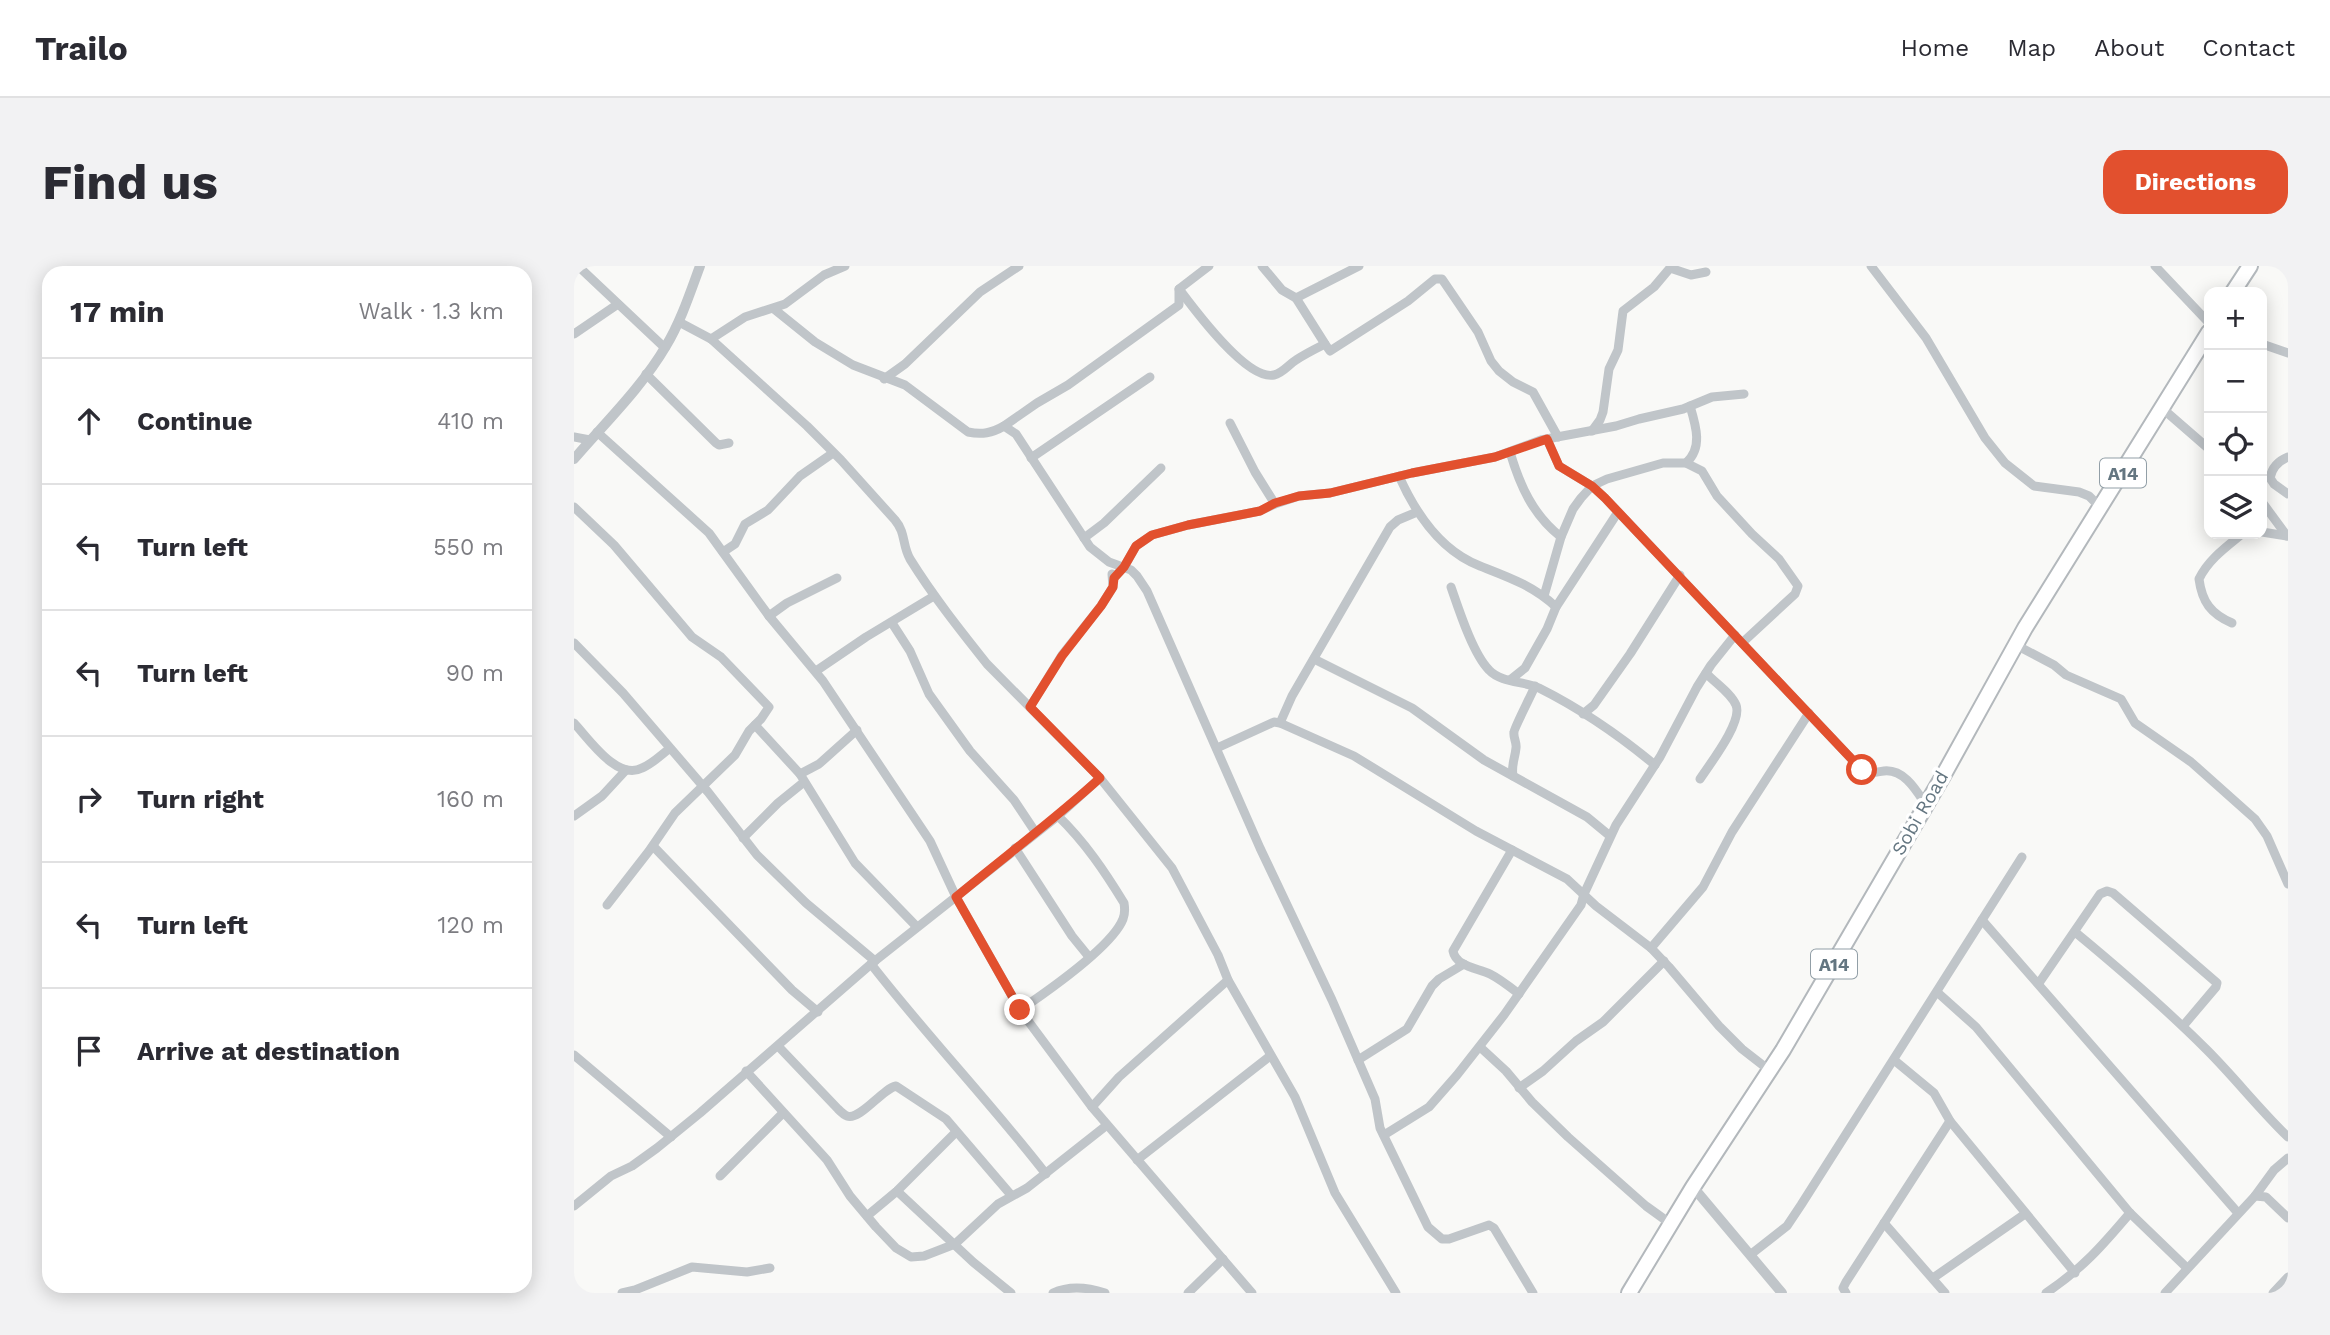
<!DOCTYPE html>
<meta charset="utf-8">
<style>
:root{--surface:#fff;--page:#f2f2f3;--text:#2b2b33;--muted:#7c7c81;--line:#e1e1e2;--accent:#e2502e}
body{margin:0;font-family:"Work Sans",sans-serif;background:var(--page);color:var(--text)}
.controls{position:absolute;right:21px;top:21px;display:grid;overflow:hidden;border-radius:14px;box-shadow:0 4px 18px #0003}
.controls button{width:63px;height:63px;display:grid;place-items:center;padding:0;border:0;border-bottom:2px solid var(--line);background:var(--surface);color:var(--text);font:35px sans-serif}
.stop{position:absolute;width:21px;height:21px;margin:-16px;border:5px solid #e2502e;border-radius:50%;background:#fff}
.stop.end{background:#e2502e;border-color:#fff;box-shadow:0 2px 7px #0008}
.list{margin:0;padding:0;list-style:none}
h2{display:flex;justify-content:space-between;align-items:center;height:91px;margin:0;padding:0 28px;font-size:30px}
h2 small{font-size:23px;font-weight:400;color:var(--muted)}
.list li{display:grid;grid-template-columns:46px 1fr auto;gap:21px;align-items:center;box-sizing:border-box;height:126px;padding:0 28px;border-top:2px solid var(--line)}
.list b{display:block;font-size:26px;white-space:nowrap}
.list em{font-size:23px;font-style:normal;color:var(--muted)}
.icon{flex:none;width:38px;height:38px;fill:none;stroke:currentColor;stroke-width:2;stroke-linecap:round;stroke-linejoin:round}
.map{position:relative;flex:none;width:1714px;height:1027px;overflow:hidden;border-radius:21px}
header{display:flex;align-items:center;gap:42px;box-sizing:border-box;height:98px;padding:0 35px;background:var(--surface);border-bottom:2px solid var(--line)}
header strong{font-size:33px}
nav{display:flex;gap:38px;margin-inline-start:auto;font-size:24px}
.intro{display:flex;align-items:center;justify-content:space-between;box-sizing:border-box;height:168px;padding:0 42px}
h1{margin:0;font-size:49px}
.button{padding:18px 32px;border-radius:21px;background:var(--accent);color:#fff;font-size:24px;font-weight:700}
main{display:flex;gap:42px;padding:0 42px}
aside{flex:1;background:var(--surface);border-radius:21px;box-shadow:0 4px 18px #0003}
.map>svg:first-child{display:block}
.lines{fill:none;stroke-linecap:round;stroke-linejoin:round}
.trunk-casing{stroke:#b3b8bc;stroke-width:18}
.minor{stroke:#c0c5c9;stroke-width:9}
.tertiary{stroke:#c0c5c9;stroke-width:10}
.trunk{stroke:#fff;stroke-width:14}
.route{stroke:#e2502e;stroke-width:9}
.labels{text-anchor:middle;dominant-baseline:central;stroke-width:7;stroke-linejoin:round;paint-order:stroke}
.shield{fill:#fff;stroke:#929fa7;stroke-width:2}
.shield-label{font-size:18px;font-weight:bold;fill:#647681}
.street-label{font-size:19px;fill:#647681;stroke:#fff}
</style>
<header>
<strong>Trailo</strong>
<nav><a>Home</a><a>Map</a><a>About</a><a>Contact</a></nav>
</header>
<div class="intro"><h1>Find us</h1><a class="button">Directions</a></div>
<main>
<aside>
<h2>17 min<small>Walk · 1.3 km</small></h2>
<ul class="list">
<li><svg class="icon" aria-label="ahead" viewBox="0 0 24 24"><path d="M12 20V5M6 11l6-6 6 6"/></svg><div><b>Continue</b></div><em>410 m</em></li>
<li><svg class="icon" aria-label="left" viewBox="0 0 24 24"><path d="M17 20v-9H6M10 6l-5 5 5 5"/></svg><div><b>Turn left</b></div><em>550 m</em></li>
<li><svg class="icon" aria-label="left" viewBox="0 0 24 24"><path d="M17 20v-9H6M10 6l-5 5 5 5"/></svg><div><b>Turn left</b></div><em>90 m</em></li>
<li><svg class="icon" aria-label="right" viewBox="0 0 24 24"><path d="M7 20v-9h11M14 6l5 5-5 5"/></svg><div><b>Turn right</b></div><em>160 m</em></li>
<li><svg class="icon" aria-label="left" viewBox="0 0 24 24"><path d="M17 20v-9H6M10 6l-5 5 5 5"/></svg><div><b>Turn left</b></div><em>120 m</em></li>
<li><svg class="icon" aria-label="arrive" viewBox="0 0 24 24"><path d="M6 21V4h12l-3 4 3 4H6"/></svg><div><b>Arrive at destination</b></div></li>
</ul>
</aside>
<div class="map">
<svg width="1714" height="1027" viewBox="0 0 1714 1027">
<rect width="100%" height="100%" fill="#f9f9f7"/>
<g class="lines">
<g class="trunk-casing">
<g id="trunk">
<path d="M1659 26 1676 0"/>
<path d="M1055 1027 1119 921 1209 784 1369 510 1451 362 1635 66"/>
</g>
</g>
<g class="minor">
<path d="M4 0 91 82"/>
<path d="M688 0 708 24 722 32 785 0"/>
<path d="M1297 0 1352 72 1411 172 1431 197 1460 220 1505 226 1515 230 1527 242"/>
<path d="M1581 0 1635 57"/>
<path d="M605 23C620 43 673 115 700 109 709 107 714 99 722 94 731 88 741 83 751 78L756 85 834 35 861 13H868L904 66 917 95 925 105 939 116 959 126 984 171"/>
<path d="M722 32 751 78"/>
<path d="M200 43 241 76 279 99 331 119 394 166C408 169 418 167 430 160L442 168 516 281 535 296 557 304 563 310 573 325 686 582 758 734 801 833 806 862 854 961 868 973H875L915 959 920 962 959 1027"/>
<path d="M105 56 137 73 171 51 211 38 250 9 271 0"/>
<path d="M0 68 44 38"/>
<path d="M137 73 233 160 267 194 321 254C332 267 328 279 336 293 359 330 386 364 413 398L526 512 598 602 644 689 654 714 721 831 761 927 822 1027"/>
<path d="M1688 78 1714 87"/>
<path d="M72 108 142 177 145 179 155 177"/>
<path d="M310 113 331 98 406 26 445 0"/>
<path d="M1589 143 1635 183"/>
<path d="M656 157 681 206 701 238"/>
<path d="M430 160 463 137 494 119 605 39V23L635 0"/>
<path d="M1018 165 1026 154 1029 146 1035 103 1044 84 1049 45 1080 21 1096 2 1117 9 1132 6"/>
<path d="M23 166 135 267 195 350 249 415 356 575 382 631 446 744 518 841 678 1027"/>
<path d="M0 171 16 174"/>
<path d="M973 173 985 200 1018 220 1031 232 1288 504C1296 509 1301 506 1310 505 1330 503 1342 524 1352 539"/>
<path d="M936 186C946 220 959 249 987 271"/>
<path d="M1714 191C1704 195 1698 201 1696 212L1700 218 1714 228"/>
<path d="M457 192 576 111"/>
<path d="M1112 197C1129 182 1122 160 1116 140"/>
<path d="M825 210C841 246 867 285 906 300 934 311 960 320 982 341"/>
<path d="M1688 236 1713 270"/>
<path d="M0 241 40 279 118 371 147 391 195 441 187 453 175 465 161 489 101 547 75 585 33 639"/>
<path d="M1688 266 1713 270"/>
<path d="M510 272 530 257 587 202"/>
<path d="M149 286 161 278 171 258 194 244 226 210 259 187"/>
<path d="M540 312 550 301 562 280 578 269 614 259 686 245 701 238 725 230 756 227 838 207 921 191 967 174 1042 160 1065 153 1109 143 1138 131 1170 128"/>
<path d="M877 321C885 344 899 388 915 404 927 417 950 415 965 422 1005 442 1046 470 1081 499"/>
<path d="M970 330 987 271 999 243 1007 232 1018 220 1033 213 1089 197H1112L1128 205 1143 230 1178 268 1205 293 1224 320 1221 328 1168 377"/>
<path d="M195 350 213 337 263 312"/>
<path d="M318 357 336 385 355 428 396 485 440 534 462 567"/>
<path d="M1658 357C1637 348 1628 336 1625 313 1634 294 1652 281 1668 268"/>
<path d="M0 377 49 427 134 526 183 589 232 637 301 695"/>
<path d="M1442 379 1480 399 1492 409 1547 433 1561 457 1617 496 1681 553 1693 570 1714 618"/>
<path d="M740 393 838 442 910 494 1013 551 1036 570"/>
<path d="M242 405 292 371 360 330"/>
<path d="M936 414 951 402 973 363 982 341 1044 246"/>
<path d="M456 441 488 389 527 340 539 321 538 308"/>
<path d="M1009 448 1020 439 1056 388 1106 309"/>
<path d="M0 457C15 473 43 515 68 502 78 498 87 489 95 483"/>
<path d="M706 457 718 430 816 261 824 254 843 246"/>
<path d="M181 459 226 508 281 597 343 661"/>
<path d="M643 482 700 456 706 457 780 490 902 565 993 613 1022 640 1077 682 1095 701 1145 760 1168 783 1195 804"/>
<path d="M226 508 245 498 283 464"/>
<path d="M939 510C937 499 941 493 942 482 943 477 939 471 940 466 940 462 958 428 961 420"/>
<path d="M1126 513C1135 499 1169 456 1162 439 1157 427 1141 417 1132 407"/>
<path d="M0 550 28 530 52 504"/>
<path d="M169 572 204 537 230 516"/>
<path d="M79 580 218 724 244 746"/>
<path d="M441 582 498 670 515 691"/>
<path d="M938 584 879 685C882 701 904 702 916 708 926 713 936 721 945 728"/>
<path d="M1408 654 1664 947"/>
<path d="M1501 666C1547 704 1591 742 1633 784 1661 812 1685 843 1714 871"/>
<path d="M1077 682 1129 621 1158 566 1235 447"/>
<path d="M297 698C353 770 416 836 472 908"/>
<path d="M1465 717 1526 628 1533 625 1539 627 1643 717 1642 721 1609 760"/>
<path d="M1363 726 1402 761 1556 947 1613 1002"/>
<path d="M446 744C471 727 538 681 549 653 551 648 551 643 550 637 531 606 511 576 484 550"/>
<path d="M204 780 264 843C267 846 270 849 273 850 286 855 308 823 322 820L372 853 437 929"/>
<path d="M906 781 932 805 958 836 994 871 1072 940 1097 958"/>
<path d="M0 789 97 871"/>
<path d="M784 794 833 763 858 720 865 713 890 698"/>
<path d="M1320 794 1360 827 1376 855 1501 1007"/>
<path d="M172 805 253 894 276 930 302 961 322 982 337 991 350 990 381 978 424 938 453 922 533 859"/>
<path d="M945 822 969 805 1002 775 1029 756 1090 695"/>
<path d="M518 841 545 811 654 714"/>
<path d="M810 869 855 841 883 809 930 749 1007 639 1010 628 1042 559 1086 491 1123 421 1137 399 1161 369"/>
<path d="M563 894 696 790"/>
<path d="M146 910 209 847"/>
<path d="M323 925 399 996 437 1027"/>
<path d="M1681 930 1700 904 1714 892"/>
<path d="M0 940 37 910 58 900 83 882 126 847 297 698 484 550 526 512"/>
<path d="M293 950 323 925 382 866"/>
<path d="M1310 957 1371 1027"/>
<path d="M1176 989 1213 960 1227 939 1448 591"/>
<path d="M1359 1012 1451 948"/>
<path d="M48 1027 61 1024 118 1001 173 1006 196 1002"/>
<path d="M479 1027C496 1019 513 1021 531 1027"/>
<path d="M614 1027 649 993"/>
<path d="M1272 1027 1269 1022 1272 1016 1376 855"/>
<path d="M1472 1027C1509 1002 1528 980 1556 947"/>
<path d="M1591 1027 1681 930 1692 931 1714 952"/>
<path d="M1699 1027 1714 1011"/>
</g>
<g class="tertiary">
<path d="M0 193C31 157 68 121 92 80 107 55 116 27 126 0"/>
<path d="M1119 921 1208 1027"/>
</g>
<use href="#trunk" class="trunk"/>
</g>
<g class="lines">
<path class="route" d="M446 744 382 631C430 591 480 554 526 512L456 441 488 390 527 340 539 321 540 312 550 301 562 280 578 269 614 259 686 245 701 237 725 230 756 227 838 207 921 191 973 173 985 200 1018 220 1031 232 1288 504"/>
</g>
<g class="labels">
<g class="shield">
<rect x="1526" y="192.5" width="46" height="29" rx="5"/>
<rect x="1237" y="683.5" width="46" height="29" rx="5"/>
</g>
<g class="shield-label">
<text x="1549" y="207">A14</text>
<text x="1260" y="698">A14</text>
</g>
<g class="street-label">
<text transform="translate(1346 547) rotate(-60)">Sobi Road</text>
</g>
</g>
</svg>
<div class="controls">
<button>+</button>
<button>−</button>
<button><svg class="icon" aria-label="locate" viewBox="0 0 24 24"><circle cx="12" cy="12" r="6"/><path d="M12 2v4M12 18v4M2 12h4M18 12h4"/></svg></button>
<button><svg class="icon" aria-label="layers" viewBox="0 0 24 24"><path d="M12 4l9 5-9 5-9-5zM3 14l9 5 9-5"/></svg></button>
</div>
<div class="stop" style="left:1288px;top:504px"></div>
<div class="stop end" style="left:446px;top:744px"></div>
</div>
</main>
